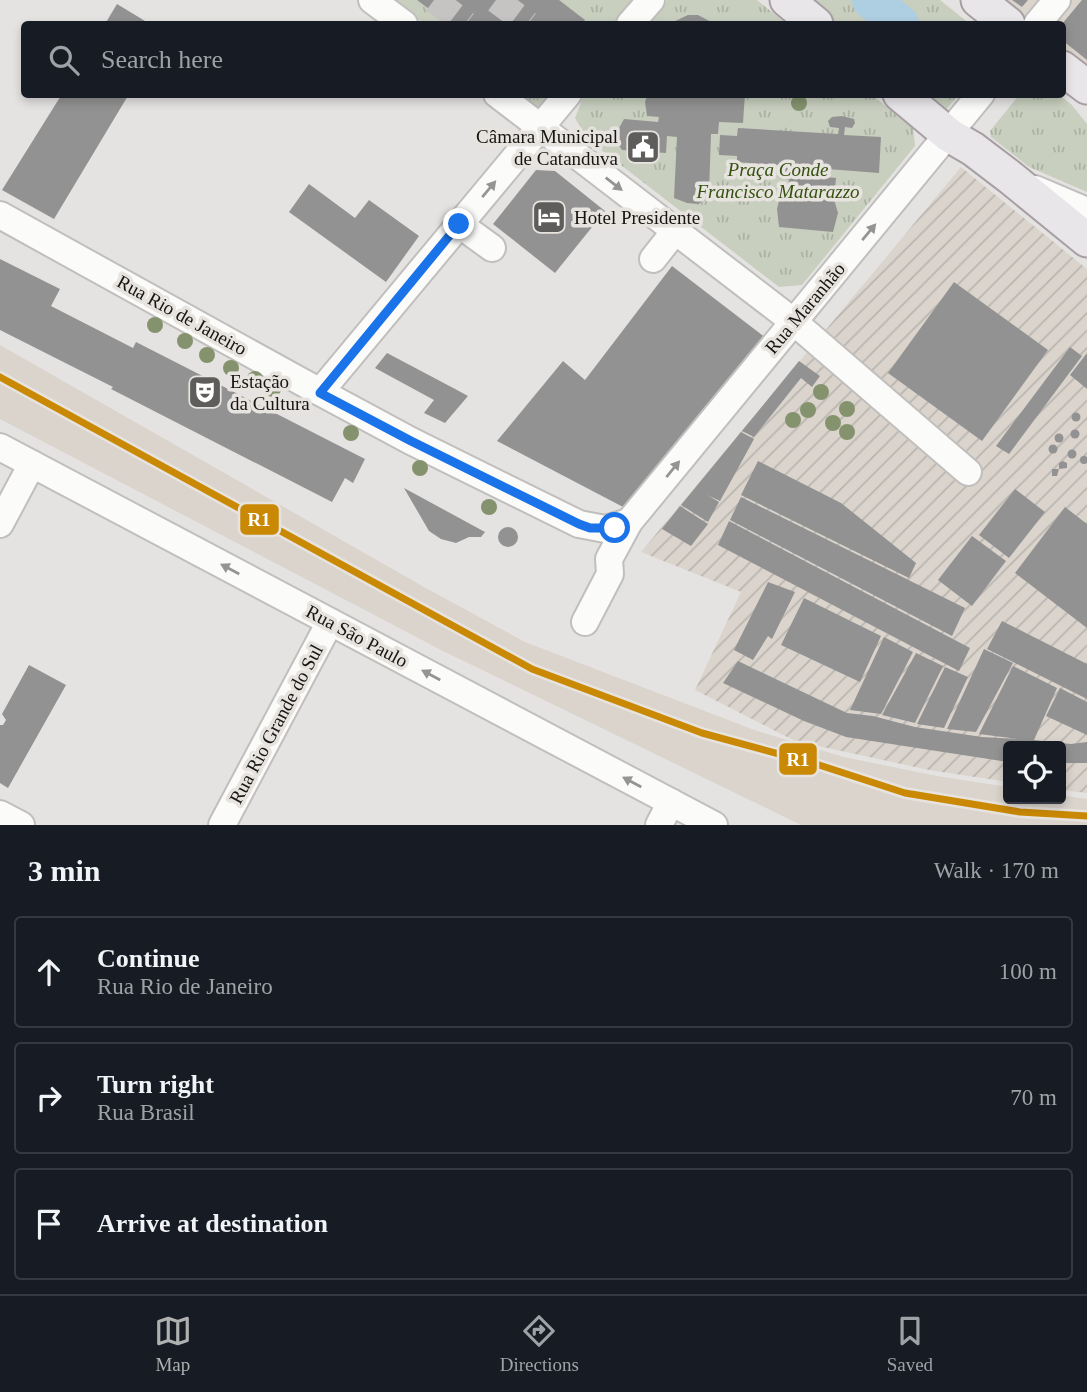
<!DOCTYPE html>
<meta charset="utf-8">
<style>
:root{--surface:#171b24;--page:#20242c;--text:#f1f3f6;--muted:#9ea1a6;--line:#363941;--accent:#afb0b0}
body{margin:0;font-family:Georgia,serif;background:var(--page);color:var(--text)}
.controls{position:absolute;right:21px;bottom:21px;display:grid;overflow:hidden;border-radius:7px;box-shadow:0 4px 10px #0003}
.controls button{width:63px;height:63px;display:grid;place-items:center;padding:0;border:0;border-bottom:2px solid var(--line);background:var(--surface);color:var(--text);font:35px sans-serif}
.stop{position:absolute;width:21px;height:21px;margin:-16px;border:5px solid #1a73e8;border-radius:50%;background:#fff}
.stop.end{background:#1a73e8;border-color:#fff;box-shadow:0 2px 7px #0008}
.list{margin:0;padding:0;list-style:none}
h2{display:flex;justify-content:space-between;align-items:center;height:91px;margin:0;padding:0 28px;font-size:30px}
h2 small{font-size:23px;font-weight:400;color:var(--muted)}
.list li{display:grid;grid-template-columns:46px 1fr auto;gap:21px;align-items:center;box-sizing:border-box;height:112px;margin:0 14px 14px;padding:0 14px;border:2px solid var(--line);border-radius:7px}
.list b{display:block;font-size:26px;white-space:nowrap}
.list p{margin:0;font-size:23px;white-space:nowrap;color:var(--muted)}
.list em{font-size:23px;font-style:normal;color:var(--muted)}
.icon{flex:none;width:38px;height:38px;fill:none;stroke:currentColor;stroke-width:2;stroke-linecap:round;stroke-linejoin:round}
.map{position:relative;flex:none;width:1087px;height:825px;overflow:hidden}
.search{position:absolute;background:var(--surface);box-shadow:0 4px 10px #0003;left:21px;right:21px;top:21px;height:77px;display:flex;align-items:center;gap:18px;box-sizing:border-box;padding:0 24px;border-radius:7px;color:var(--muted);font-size:26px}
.sheet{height:469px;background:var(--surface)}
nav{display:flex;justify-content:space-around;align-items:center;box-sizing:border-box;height:98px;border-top:2px solid var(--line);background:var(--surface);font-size:19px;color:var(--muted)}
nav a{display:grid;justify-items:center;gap:4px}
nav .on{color:var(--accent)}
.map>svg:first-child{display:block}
.built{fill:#dad4cd}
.industrial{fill:url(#industrial-furrows)}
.grass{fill:url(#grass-tufts)}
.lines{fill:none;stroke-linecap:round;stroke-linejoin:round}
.river{stroke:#aecee2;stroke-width:38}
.building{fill:#939292}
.minor-tunnel{stroke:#c6c4c2;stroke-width:26;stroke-dasharray:26 13;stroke-linecap:butt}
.minor-casing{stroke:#c1bfbe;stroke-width:30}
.major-casing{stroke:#a79fa4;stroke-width:37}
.minor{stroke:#fbfbfa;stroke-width:26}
.major{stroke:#e9e6e9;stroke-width:33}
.rail-1-casing{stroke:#e7e3df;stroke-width:12}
.rail-1{stroke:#ca8904;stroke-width:7}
.tree{fill:#84936e}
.oneway{fill:#949492}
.route{stroke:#1a73e8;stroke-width:9}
.labels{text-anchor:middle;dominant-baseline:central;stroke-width:7;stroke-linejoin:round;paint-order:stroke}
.poi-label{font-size:19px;fill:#161513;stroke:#e7e3df;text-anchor:start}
.park-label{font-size:19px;font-style:italic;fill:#355110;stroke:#e7e3df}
.street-label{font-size:19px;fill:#161513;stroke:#e7e3df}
.line-badge{stroke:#e7e3df;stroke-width:2.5}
.badge-label{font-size:19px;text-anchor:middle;font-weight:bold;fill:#fff}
</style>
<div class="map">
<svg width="1087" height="825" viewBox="0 0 1087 825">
<defs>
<pattern id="industrial-furrows" width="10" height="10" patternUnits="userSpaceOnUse" patternTransform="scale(1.75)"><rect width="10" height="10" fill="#dad4cd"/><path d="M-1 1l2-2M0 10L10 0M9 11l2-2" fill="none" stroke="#bab5af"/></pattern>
<pattern id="grass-tufts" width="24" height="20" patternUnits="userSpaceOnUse" patternTransform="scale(1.75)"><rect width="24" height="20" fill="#c8cfbf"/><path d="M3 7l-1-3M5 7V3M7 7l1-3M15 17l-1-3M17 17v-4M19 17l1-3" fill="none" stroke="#abb1a3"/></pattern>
</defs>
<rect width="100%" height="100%" fill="#e5e3e1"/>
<g class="built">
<path d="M964 0H1087V101L1063 81 1062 24H994Z"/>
<path d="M0 345 424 587 525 642 757 731 844 757 937 776 1008 787V799H1061V795L1087 799V825H801L443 651 0 419Z"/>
</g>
<path class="industrial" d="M961 167 1087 269V793L1061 790V746H1008V782L929 770 795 741 695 690 741 592 641 552Z"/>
<g class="grass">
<path d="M392 0H638L617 24H424Z"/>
<path d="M667 0H757L787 24H645Z"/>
<path d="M807 0H858L887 24H836Z"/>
<path d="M886 0H940L970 24H916Z"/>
<path d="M516 95H557L541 114Z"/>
<path d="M584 95H872L913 128 915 146 802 285 779 287 587 139 575 118Z"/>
<path d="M920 95H958L943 114Z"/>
<path d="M1019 95H1059L1071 104 1087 124V192L1029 167 991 137 990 131Z"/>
</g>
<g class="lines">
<path class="river" d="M871 0 900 24"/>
</g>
<g class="building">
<path d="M417 0H559L585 20 582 24H449Z"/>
<path d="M1012 0H1028L1022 7Z"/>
<path d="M1082 0H1087V60L1062 40V24Z"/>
<path d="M117 4 150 24H105Z"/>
<path d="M688 15H698L715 24H669Z"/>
<path d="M62 94H129L54 219 2 190Z"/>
<path d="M648 94H745L743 123 719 122 718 134H711L709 193 705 200 698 204 687 203 674 198 677 137 667 136 666 153 622 150 617 143 618 130 624 119 658 122 659 117 647 116 645 102Z"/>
<path d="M842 116 854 119 855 123 852 128 845 127 844 135 881 137 879 173 815 168 814 176 836 178 835 189 821 188 820 194 833 196 838 213 833 232 779 227 777 209 781 192H788L789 180 781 179 777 176V171L780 165 737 162V156L719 155 720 135 737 136 738 128 838 134 839 128 830 127 828 121 832 117Z"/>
<path d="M536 170 555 171 605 211 555 273 493 224Z"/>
<path d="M309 184 355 218 369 200 419 236 386 282 289 212Z"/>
<path d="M0 259 60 289 51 306 133 348 136 342 365 459 353 483 345 478 332 502 111 389 113 387 0 330Z"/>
<path d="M672 266 766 338 625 508 497 441 563 361 585 380Z"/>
<path d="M954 282 1048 350 982 441 888 373Z"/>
<path d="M1070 347 1082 356 1009 454 996 446Z"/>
<path d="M387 353 457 390 468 396 445 423 424 413 434 400 375 368Z"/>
<path d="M1087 353V389L1070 375Z"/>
<path d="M799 361 820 376 812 387 801 378 754 437 742 431Z"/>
<circle cx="1076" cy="417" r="4.5"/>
<circle cx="1075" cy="434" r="4.5"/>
<path d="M741 432 754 439 720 501 707 495 719 502 708 522 681 505Z"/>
<circle cx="1059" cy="438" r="4.5"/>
<circle cx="1053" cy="449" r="4.5"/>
<circle cx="1072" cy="454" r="4.5"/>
<circle cx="1084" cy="460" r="4"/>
<path d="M758 461 841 503 916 563 909 578 741 495Z"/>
<path d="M1063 461 1067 463V468L1059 469 1057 476H1052V469H1059V463Z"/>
<path d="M404 488 485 532 481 537H469L456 543 441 539 429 531Z"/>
<path d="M1015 489 1045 512 1009 558 979 535Z"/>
<path d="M741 497 965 608 952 636 730 520Z"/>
<path d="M680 506 708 524 691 546 662 529Z"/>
<path d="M1065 507 1087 524V628L1015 573Z"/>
<path d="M729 521 970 648 959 671 718 545Z"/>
<circle cx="508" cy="537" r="10"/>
<path d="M972 536 1006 561 972 606 938 580Z"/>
<path d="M768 582 795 592 772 639 768 636 753 660 734 650Z"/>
<path d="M804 598 881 636 860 682 781 645Z"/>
<path d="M1002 621 1087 664V699L987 649Z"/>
<path d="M884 637 913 652 881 714 850 710Z"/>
<path d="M984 649 1013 663 976 732 947 729Z"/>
<path d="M916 653 943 666 915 723 882 715Z"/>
<path d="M738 661 847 713 873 716 915 727 982 737 1018 739 979 734 1013 666 1057 688 1034 740 1071 744 1087 742V763H1061V746H1008V762L846 737 804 721 723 683Z"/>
<path d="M29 665 66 685 8 788 0 783V725H3L6 720 2 714Z"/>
<path d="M945 667 968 677 944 728 917 724Z"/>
<path d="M1060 688 1087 702V735L1046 716Z"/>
</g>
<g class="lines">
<g class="minor-tunnel">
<path d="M434 0 466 24"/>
<path d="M496 0 528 24"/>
</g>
<g class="minor-casing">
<g id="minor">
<path d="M372 0 404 24"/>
<path d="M630 24 651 0"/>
<path d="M1037 24 1057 0"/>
<path d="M497 94 794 322 968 472"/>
<path d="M1035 189 1087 211"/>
<path d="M0 215 320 392 411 441 579 524 605 529 629 522"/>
<path d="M459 224 492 248"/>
<path d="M653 259 675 231"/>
<path d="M320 392 568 94"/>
<path d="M0 447 714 825"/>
<path d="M0 524 32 464"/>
<path d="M585 622 610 574 609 559 629 522 981 94"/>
<path d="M0 814 21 825"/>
<path d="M222 825 330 622"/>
<path d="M659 825 671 802"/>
</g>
</g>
<g class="major-casing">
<g id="major">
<path d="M787 0 816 24"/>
<path d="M978 0 1008 24"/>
<path d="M1062 68 1087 87"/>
<path d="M900 94 949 135 973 149 1011 178 1087 240"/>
</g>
</g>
<use href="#minor" class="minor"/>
<use href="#major" class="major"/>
<g class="rail-1-casing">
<path id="rail-1" d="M0 377 532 669 702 733 819 765 905 793 1020 812 1087 816"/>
</g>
<use href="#rail-1" class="rail-1"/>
</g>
<g class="tree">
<circle cx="799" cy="103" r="8"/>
<circle cx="155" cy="325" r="8"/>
<circle cx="185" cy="341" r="8"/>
<circle cx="207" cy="355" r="8"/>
<circle cx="231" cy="368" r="8"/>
<circle cx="255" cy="379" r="8"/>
<circle cx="273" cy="389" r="8"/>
<circle cx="821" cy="392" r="8"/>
<circle cx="847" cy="409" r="8"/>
<circle cx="808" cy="410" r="8"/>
<circle cx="793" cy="420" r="8"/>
<circle cx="833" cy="423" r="8"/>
<circle cx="847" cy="432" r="8"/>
<circle cx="351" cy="433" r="8"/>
<circle cx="420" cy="468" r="8"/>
<circle cx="489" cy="507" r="8"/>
</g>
<defs><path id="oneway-solid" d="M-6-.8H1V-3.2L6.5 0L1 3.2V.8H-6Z" transform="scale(1.75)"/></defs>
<g class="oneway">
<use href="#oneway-solid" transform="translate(614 184) rotate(38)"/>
<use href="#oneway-solid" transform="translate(489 189) rotate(-50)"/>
<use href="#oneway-solid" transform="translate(869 232) rotate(-50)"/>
<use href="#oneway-solid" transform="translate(673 469) rotate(-51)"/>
<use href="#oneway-solid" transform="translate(230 569) rotate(-152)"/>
<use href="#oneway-solid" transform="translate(431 675) rotate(-152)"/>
<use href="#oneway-solid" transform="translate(632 782) rotate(-152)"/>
</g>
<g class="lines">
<path class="route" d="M459 224 320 393 411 441 579 524 590 528H615"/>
</g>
<defs>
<g id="civic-square" transform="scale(1.75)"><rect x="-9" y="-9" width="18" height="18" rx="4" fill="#5e5d5b" stroke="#e7e3df"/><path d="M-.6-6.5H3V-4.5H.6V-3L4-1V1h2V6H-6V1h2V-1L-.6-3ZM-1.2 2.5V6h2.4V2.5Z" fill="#fff"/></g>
<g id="hotel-square" transform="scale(1.75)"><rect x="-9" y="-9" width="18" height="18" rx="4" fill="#5e5d5b" stroke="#e7e3df"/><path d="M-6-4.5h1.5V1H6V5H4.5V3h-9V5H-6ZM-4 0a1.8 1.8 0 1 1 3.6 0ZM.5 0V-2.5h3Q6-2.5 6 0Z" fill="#fff"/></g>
<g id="theatre-square" transform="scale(1.75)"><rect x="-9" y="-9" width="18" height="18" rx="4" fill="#5e5d5b" stroke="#e7e3df"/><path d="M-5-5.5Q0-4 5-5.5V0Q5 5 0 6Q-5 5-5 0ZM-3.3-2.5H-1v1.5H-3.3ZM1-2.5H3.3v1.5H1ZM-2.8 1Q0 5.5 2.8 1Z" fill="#fff"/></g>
</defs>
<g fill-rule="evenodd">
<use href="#civic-square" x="643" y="147"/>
<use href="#hotel-square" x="549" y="217"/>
<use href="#theatre-square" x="205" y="392"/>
</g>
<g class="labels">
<g class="poi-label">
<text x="618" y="136" text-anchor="end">Câmara Municipal<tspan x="618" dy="22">de Catanduva</tspan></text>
<text x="574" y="217">Hotel Presidente</text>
<text x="230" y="381">Estação<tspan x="230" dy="22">da Cultura</tspan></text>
</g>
<g class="park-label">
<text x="778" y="169">Praça Conde<tspan x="778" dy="22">Francisco Matarazzo</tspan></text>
</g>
<g class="street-label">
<text transform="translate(805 308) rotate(-50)">Rua Maranhão</text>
<text transform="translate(182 315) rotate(29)">Rua Rio de Janeiro</text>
<text transform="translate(357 636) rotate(28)">Rua São Paulo</text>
<text transform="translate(276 724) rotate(-62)">Rua Rio Grande do Sul</text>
</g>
</g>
<g class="line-badge">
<rect x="239" y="503" width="41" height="33" rx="7" fill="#ca8904"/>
<rect x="778" y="742" width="40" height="34" rx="7" fill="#ca8904"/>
</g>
<g class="badge-label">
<text x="259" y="526">R1</text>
<text x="798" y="766">R1</text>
</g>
</svg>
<div class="controls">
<button><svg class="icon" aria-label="locate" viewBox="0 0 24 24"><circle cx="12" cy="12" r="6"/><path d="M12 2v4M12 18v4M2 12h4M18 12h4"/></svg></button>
</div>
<div class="stop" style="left:615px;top:528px"></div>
<div class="stop end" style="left:459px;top:224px"></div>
<div class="search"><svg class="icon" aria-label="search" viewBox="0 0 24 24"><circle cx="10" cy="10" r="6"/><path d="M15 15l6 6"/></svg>Search here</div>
</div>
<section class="sheet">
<h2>3 min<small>Walk · 170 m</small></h2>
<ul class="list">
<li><svg class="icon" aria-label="ahead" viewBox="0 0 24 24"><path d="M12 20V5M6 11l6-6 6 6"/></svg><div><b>Continue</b><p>Rua Rio de Janeiro</p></div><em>100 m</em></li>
<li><svg class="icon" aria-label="right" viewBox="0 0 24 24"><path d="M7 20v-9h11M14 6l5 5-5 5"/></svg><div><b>Turn right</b><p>Rua Brasil</p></div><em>70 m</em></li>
<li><svg class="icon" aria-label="arrive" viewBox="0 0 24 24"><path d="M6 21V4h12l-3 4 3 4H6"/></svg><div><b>Arrive at destination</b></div></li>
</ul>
</section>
<nav>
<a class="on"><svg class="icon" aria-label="map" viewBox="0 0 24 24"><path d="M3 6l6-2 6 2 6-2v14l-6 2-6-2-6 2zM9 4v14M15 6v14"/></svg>Map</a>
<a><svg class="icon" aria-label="directions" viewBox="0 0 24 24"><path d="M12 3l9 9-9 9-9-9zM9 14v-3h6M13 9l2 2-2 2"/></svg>Directions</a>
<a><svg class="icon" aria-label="saved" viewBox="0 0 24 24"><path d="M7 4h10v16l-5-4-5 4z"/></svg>Saved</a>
</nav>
